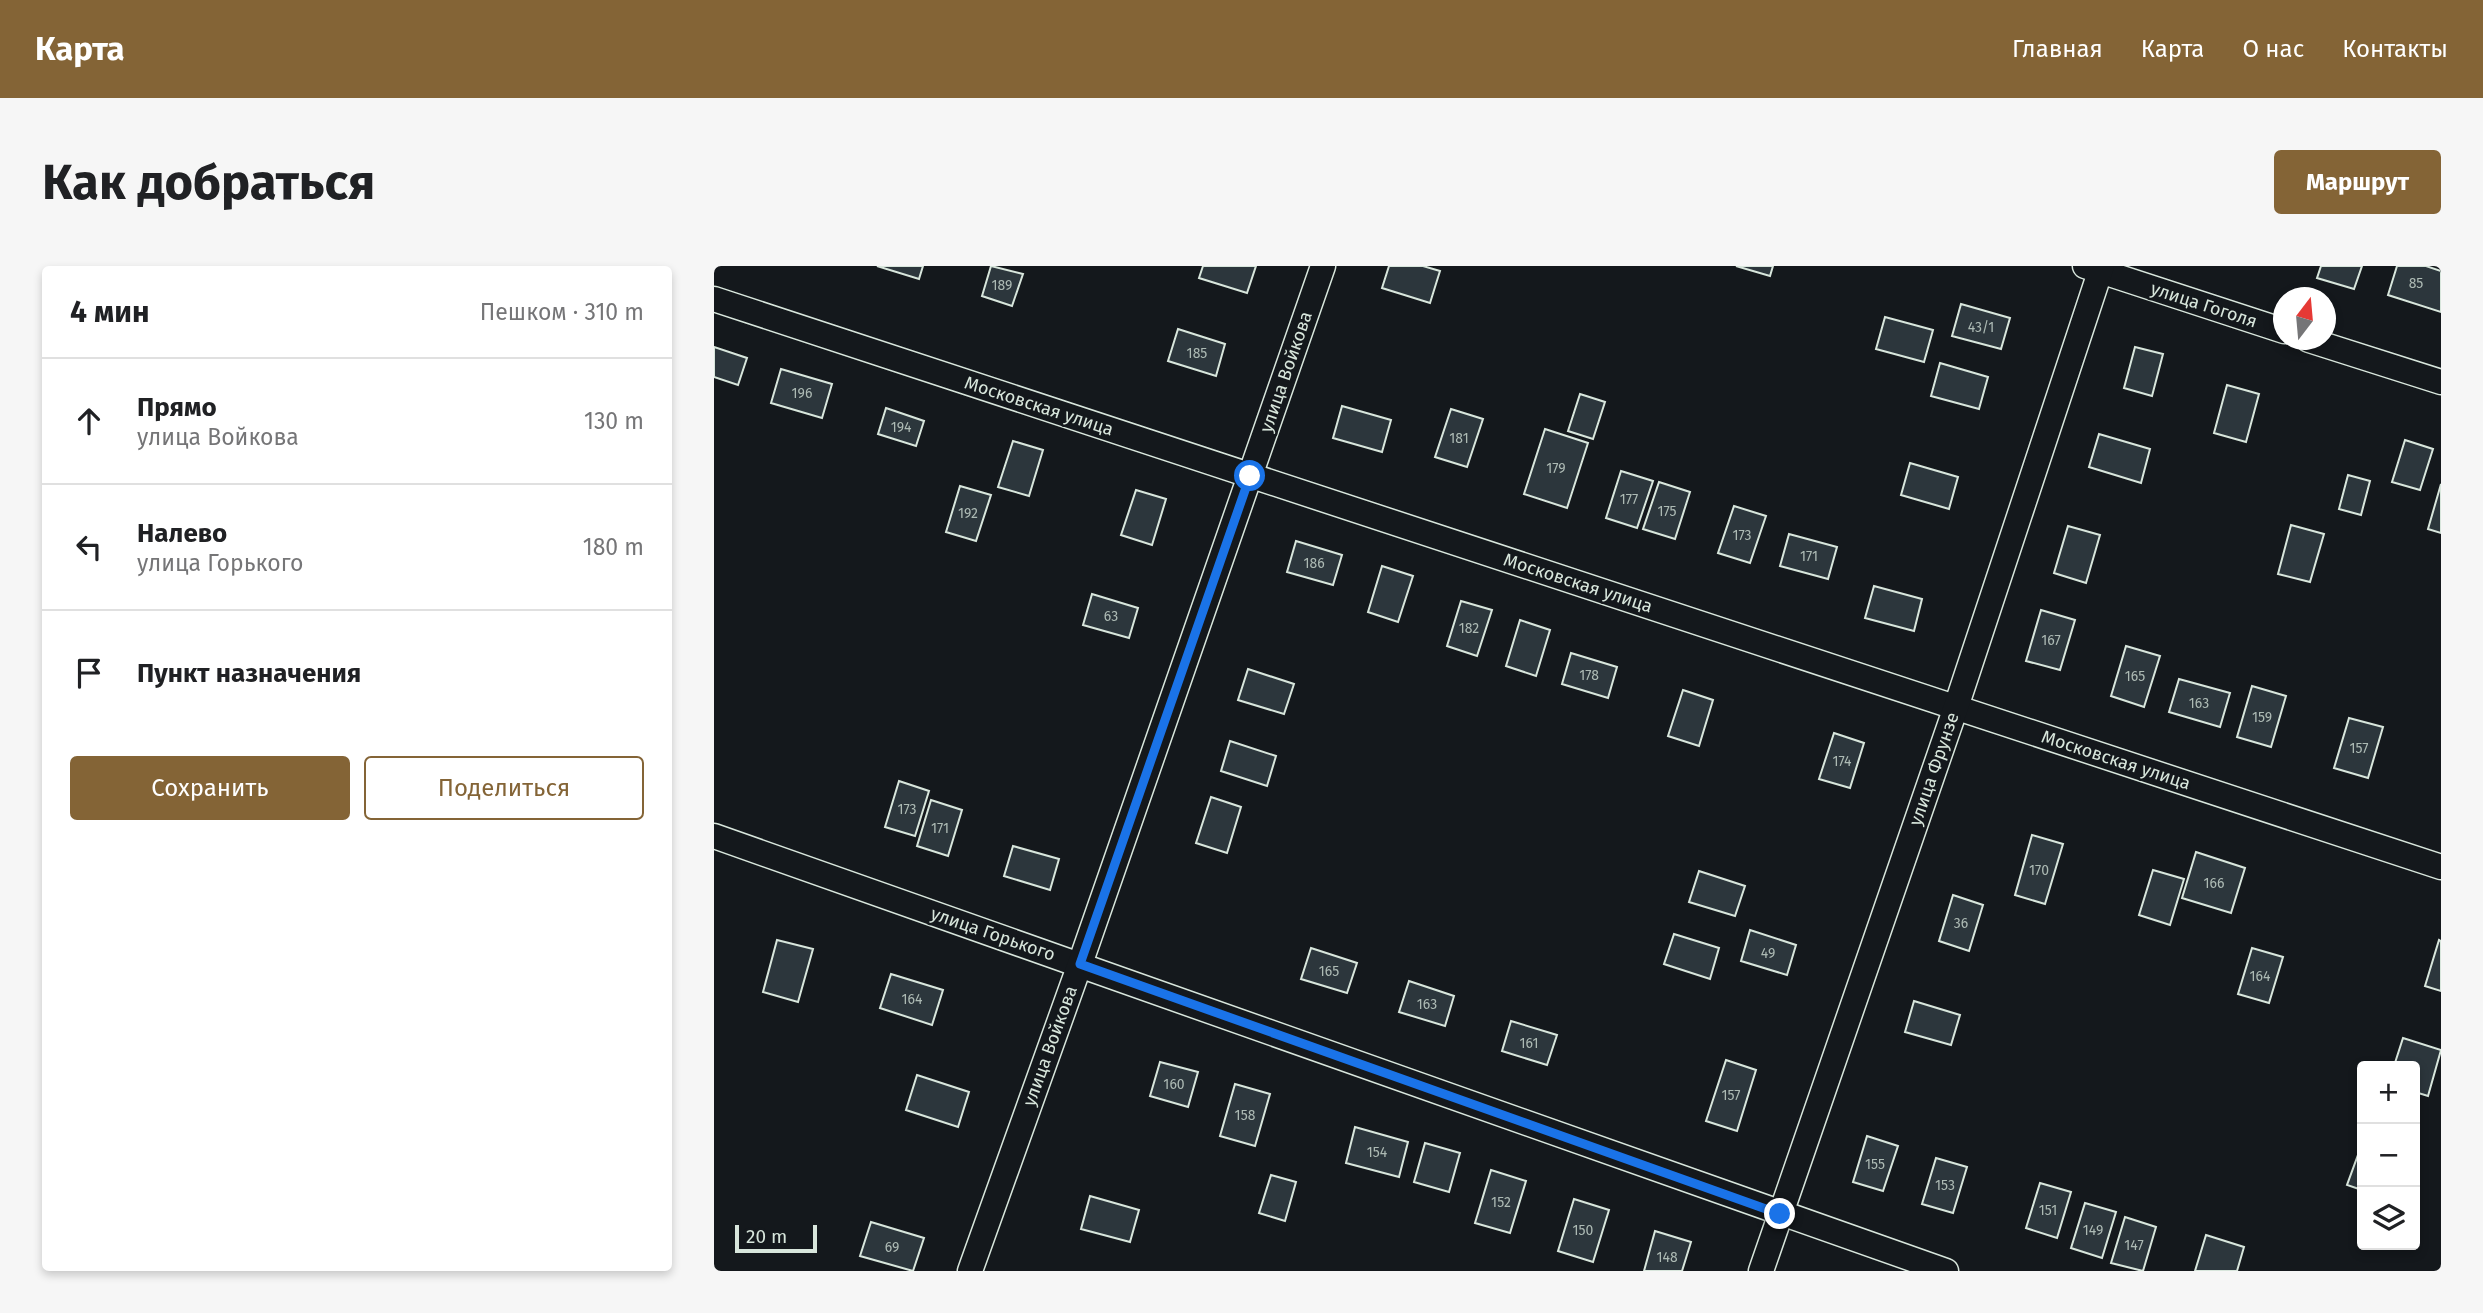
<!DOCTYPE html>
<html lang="ru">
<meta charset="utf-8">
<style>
:root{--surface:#fff;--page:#f6f6f6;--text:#202124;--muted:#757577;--line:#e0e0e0;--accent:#846436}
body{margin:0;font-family:"Fira Sans",sans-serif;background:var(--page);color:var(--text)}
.controls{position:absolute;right:21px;bottom:21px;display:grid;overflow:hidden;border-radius:7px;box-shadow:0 4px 10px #0003}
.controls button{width:63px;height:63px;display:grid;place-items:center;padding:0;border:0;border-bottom:2px solid var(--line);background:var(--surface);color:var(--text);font:35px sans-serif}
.compass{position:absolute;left:1559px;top:21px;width:63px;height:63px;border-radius:50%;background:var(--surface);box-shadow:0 4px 10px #0003;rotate:16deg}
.scale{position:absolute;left:21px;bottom:18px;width:82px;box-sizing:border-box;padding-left:7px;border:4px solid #d8e6dc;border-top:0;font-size:19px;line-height:24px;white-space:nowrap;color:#d8e6dc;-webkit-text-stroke:5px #14181c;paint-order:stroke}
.stop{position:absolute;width:21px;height:21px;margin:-16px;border:5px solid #1a73e8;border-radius:50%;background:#fff}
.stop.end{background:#1a73e8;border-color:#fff;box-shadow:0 2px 7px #0008}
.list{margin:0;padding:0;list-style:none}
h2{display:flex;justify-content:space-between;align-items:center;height:91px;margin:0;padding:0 28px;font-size:30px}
h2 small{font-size:23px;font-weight:400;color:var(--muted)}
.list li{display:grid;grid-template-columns:46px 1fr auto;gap:21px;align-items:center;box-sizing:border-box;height:126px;padding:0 28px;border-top:2px solid var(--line)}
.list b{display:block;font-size:26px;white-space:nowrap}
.list p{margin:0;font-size:23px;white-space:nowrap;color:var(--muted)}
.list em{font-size:23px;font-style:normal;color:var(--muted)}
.actions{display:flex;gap:14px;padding:21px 28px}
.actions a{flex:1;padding:16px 0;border:2px solid var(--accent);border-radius:7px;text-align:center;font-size:24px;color:var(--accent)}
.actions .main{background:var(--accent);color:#fff}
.icon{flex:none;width:38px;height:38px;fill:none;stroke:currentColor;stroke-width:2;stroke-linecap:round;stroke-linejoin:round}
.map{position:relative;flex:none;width:1727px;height:1005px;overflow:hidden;border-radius:7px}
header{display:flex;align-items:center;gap:42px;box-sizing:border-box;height:98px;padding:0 35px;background:var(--accent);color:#fff}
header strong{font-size:33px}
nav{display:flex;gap:38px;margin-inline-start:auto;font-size:24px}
.intro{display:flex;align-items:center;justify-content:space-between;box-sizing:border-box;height:168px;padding:0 42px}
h1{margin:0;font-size:49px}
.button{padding:18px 32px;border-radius:7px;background:var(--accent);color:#fff;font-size:24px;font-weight:700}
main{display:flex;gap:42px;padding:0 42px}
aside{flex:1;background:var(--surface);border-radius:7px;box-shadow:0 4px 10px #0003}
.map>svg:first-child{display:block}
.building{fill:#2c363c;stroke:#d8e6dc;stroke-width:2}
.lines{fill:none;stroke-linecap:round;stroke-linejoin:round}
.street-casing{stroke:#d8e6dc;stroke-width:27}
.street{stroke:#14181c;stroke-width:24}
.route{stroke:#1a73e8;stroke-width:9}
.labels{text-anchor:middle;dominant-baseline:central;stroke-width:5;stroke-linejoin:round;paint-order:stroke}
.number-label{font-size:14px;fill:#adbab4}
.street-label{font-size:18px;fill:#d8e6dc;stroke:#14181c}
</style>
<header>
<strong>Карта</strong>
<nav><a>Главная</a><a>Карта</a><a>О нас</a><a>Контакты</a></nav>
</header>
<div class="intro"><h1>Как добраться</h1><a class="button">Маршрут</a></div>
<main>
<aside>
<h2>4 мин<small>Пешком · 310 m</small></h2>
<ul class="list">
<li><svg class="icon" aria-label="ahead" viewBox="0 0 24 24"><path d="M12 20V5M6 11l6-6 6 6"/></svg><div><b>Прямо</b><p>улица Войкова</p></div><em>130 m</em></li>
<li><svg class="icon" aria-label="left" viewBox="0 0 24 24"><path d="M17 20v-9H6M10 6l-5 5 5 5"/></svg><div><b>Налево</b><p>улица Горького</p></div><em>180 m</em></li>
<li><svg class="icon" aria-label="arrive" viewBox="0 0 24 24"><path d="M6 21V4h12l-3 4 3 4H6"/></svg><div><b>Пункт назначения</b></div></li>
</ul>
<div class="actions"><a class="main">Сохранить</a><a>Поделиться</a></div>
</aside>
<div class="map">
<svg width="1727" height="1005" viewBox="0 0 1727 1005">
<rect width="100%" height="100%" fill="#14181c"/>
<g class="building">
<path d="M163 0H209L205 13Z"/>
<path d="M277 0 309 8 298 40 268 30Z"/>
<path d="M489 0H542L533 27 485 12Z"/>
<path d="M675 0H709L726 5 716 37 668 22Z"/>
<path d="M1022 0H1059L1056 10Z"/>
<path d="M1607 0H1648L1640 23 1603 12Z"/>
<path d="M1683 0H1712L1727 5V46L1674 29Z"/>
<path d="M1247 38 1296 52 1287 83 1238 70Z"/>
<path d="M1171 51 1219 64 1210 96 1162 83Z"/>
<path d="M464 63 511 78 502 110 454 95Z"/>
<path d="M0 81 33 92 24 119 0 111Z"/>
<path d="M1421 81 1449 88 1438 130 1410 122Z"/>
<path d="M1226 97 1274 111 1265 143 1217 130Z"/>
<path d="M67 103 118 118 108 152 57 137Z"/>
<path d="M1513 119 1545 128 1532 176 1500 167Z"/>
<path d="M866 128 891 136 879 173 854 165Z"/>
<path d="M628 140 677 154 668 186 619 172Z"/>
<path d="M172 142 210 155 202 180 164 168Z"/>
<path d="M737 143 769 153 753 201 721 191Z"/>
<path d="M831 163 874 177 853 242 810 228Z"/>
<path d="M1385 168 1436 183 1427 217 1375 201Z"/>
<path d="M1691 174 1719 183 1706 224 1678 216Z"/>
<path d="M299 175 329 184 315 230 284 221Z"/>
<path d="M1196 197 1244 211 1235 243 1187 229Z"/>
<path d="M907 205 939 215 923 262 892 252Z"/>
<path d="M1634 209 1656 215 1647 249 1625 243Z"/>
<path d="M945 216 976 226 961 273 929 263Z"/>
<path d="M1727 218V267L1714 263Z"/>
<path d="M246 220 277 229 262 275 232 266Z"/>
<path d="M422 224 452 233 438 279 407 269Z"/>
<path d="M1020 240 1052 250 1036 297 1004 287Z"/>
<path d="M1577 259 1610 268 1596 316 1564 308Z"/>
<path d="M1354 260 1386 269 1372 317 1340 307Z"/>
<path d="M1075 268 1123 281 1114 313 1066 300Z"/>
<path d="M582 275 628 289 619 319 573 306Z"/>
<path d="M668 300 699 310 684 356 654 346Z"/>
<path d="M1160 320 1208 333 1200 365 1151 352Z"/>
<path d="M378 328 424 342 415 372 369 359Z"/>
<path d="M747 335 778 344 763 390 733 380Z"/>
<path d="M1327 344 1361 354 1346 404 1312 395Z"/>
<path d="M806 354 836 364 822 410 792 400Z"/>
<path d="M1412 380 1446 390 1430 441 1397 430Z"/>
<path d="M857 387 903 401 894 432 848 418Z"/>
<path d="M534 403 580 418 570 448 524 434Z"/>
<path d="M1465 413 1516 427 1506 461 1455 446Z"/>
<path d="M1538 420 1572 430 1557 481 1523 471Z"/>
<path d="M969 424 999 434 985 480 954 470Z"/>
<path d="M1635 452 1669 461 1654 512 1620 502Z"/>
<path d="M1120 467 1150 477 1136 522 1105 513Z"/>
<path d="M516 475 562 490 553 520 507 505Z"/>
<path d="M185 515 215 525 201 570 171 561Z"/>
<path d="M497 531 527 541 513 587 482 577Z"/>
<path d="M217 534 248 544 234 590 203 580Z"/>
<path d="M1318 569 1349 578 1331 638 1301 629Z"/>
<path d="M299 580 345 593 336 624 290 610Z"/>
<path d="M1482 586 1531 602 1517 647 1468 632Z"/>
<path d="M1439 604 1470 613 1456 659 1425 649Z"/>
<path d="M985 605 1031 620 1021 650 975 636Z"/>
<path d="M1239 629 1269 639 1255 685 1225 675Z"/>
<path d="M1036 664 1082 679 1073 709 1027 695Z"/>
<path d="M960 668 1005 682 996 713 950 698Z"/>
<path d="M63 674 99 683 84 736 49 726Z"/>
<path d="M1725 674 1727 675V725L1711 720Z"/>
<path d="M597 682 643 697 633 727 587 713Z"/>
<path d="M1538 682 1569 691 1555 737 1524 728Z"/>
<path d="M177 708 229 724 218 759 166 742Z"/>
<path d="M695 715 740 730 731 760 685 746Z"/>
<path d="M1200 735 1246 749 1237 779 1191 766Z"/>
<path d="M797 755 843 769 833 799 788 785Z"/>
<path d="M1689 772 1727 784 1714 830 1701 826V800H1680Z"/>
<path d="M1012 794 1042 804 1023 865 992 855Z"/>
<path d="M446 796 484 806 474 841 436 830Z"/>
<path d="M203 809 255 826 244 861 192 844Z"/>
<path d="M521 818 556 828 541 880 506 870Z"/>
<path d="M641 861 694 876 685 911 632 897Z"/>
<path d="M1153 870 1184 880 1169 925 1139 916Z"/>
<path d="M711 877 746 887 735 926 700 916Z"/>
<path d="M1644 889 1648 891V924L1633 919Z"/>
<path d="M1222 892 1253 901 1239 947 1208 938Z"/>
<path d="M777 904 812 915 796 967 761 957Z"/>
<path d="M557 909 582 916 571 955 545 947Z"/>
<path d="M1326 917 1357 926 1343 972 1312 962Z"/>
<path d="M376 930 425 944 416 976 367 963Z"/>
<path d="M860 933 895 944 879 996 844 985Z"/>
<path d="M1371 937 1402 946 1388 992 1357 982Z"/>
<path d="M1411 951 1442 961 1429 1005 1397 997Z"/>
<path d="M157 956 210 972 199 1005 146 990Z"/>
<path d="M941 965 977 976 968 1005H930Z"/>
<path d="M1492 969 1530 981 1523 1005H1481Z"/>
</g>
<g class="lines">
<g class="street-casing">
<g id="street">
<path d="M1371 0 1570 65"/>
<path d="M0 33 1727 601"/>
<path d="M1595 74 1727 116"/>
<path d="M0 570 1232 1005"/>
<path d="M256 1005 366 698 609 0"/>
<path d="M1047 1005 1242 441 1388 0"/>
</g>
</g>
<use href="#street" class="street"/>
</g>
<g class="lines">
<path class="route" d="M536 210 366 698 1066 948"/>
</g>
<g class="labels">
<g class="number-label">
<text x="1702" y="17">85</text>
<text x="288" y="19">189</text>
<text x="1267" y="61">43/1</text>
<text x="483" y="87">185</text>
<text x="88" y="127">196</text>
<text x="187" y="161">194</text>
<text x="745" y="172">181</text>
<text x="842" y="202">179</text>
<text x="915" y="233">177</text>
<text x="953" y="245">175</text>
<text x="254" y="247">192</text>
<text x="1028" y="269">173</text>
<text x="1095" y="290">171</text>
<text x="600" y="297">186</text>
<text x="397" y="350">63</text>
<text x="755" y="362">182</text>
<text x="1337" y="374">167</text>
<text x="875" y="409">178</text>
<text x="1421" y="410">165</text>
<text x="1485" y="437">163</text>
<text x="1548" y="451">159</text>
<text x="1645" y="482">157</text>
<text x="1128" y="495">174</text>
<text x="193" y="543">173</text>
<text x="226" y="562">171</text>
<text x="1325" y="604">170</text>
<text x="1500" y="617">166</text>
<text x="1247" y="657">36</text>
<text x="1054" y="687">49</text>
<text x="615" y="705">165</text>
<text x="1546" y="710">164</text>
<text x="198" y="733">164</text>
<text x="713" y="738">163</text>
<text x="815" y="777">161</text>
<text x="460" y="818">160</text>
<text x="1017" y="829">157</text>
<text x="531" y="849">158</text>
<text x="663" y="886">154</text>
<text x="1161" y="898">155</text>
<text x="1231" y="919">153</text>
<text x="787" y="936">152</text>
<text x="1334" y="944">151</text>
<text x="869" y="964">150</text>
<text x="1379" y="964">149</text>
<text x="1420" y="979">147</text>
<text x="178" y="981">69</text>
<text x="953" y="991">148</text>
</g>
<g class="street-label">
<text transform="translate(1490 39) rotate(18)">улица Гоголя</text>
<text transform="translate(572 106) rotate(-71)">улица Войкова</text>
<text transform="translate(325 140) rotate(18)">Московская улица</text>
<text transform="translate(864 317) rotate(18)">Московская улица</text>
<text transform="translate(1402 494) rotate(18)">Московская улица</text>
<text transform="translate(1220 503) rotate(-71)">улица Фрунзе</text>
<text transform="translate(279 668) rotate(19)">улица Горького</text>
<text transform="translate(336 780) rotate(-70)">улица Войкова</text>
</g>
</g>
</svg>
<div class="controls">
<button>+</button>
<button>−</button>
<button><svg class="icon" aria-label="layers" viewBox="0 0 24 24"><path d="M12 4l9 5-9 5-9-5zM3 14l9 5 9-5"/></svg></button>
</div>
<svg class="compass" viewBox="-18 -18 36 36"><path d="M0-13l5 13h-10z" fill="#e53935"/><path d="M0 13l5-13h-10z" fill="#757577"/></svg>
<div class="scale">20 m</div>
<div class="stop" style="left:536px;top:210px"></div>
<div class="stop end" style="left:1066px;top:948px"></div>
</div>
</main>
